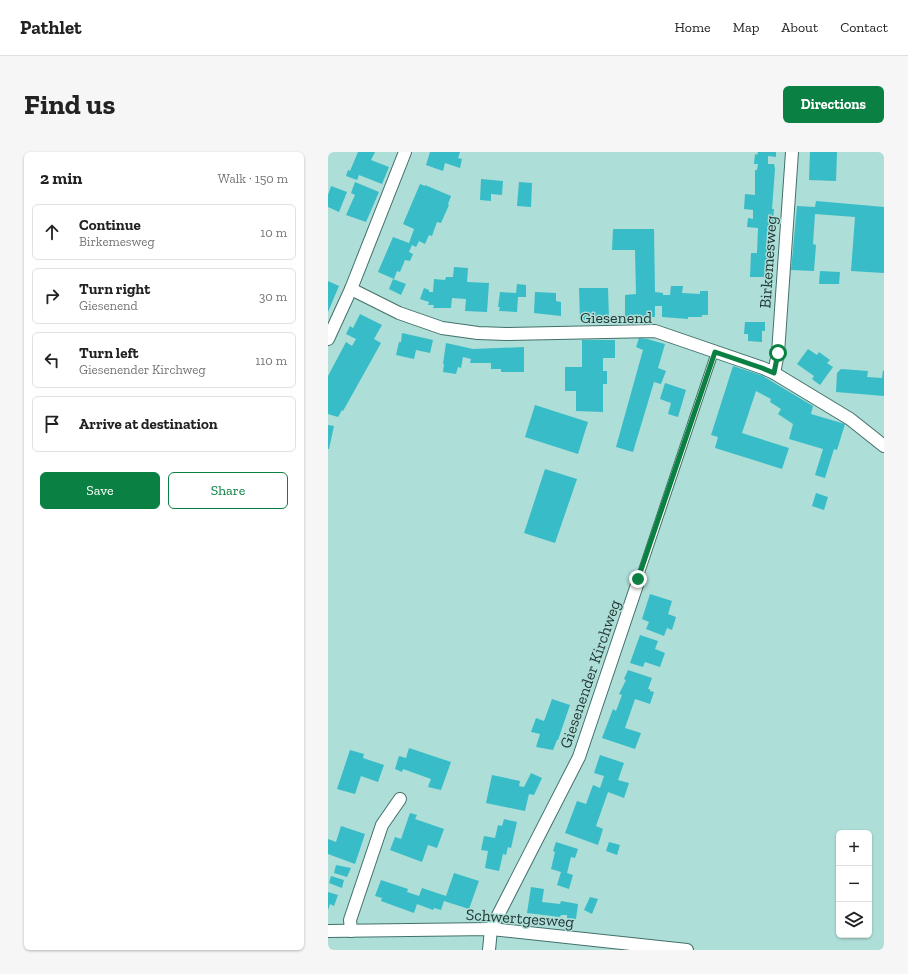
<!DOCTYPE html>
<meta charset="utf-8">
<style>
:root{--surface:#fff;--page:#f6f6f6;--text:#222;--muted:#767676;--line:#e0e0e0;--accent:#0b8043}
body{margin:0;font-family:"Zilla Slab",serif;background:var(--page);color:var(--text)}
.controls{position:absolute;right:12px;bottom:12px;display:grid;overflow:hidden;border-radius:6px;box-shadow:0 1px 3px #0004}
.controls button{width:36px;height:36px;display:grid;place-items:center;padding:0;border:0;border-bottom:1px solid var(--line);background:var(--surface);color:var(--text);font:20px sans-serif}
.stop{position:absolute;width:12px;height:12px;margin:-9px;border:3px solid #0b8043;border-radius:50%;background:#fff}
.stop.end{background:#0b8043;border-color:#fff;box-shadow:0 1px 4px #0008}
.list{margin:0;padding:0;list-style:none}
h2{display:flex;justify-content:space-between;align-items:center;height:52px;margin:0;padding:0 16px;font-size:17px}
h2 small{font-size:13px;font-weight:400;color:var(--muted)}
.list li{display:grid;grid-template-columns:26px 1fr auto;gap:12px;align-items:center;box-sizing:border-box;height:56px;margin:0 8px 8px;padding:0 8px;border:1px solid var(--line);border-radius:6px}
.list b{display:block;font-size:15px;white-space:nowrap}
.list p{margin:0;font-size:13px;white-space:nowrap;color:var(--muted)}
.list em{font-size:13px;font-style:normal;color:var(--muted)}
.actions{display:flex;gap:8px;padding:12px 16px}
.actions a{flex:1;padding:9px 0;border:1px solid var(--accent);border-radius:6px;text-align:center;font-size:14px;color:var(--accent)}
.actions .main{background:var(--accent);color:#fff}
.icon{flex:none;width:22px;height:22px;fill:none;stroke:currentColor;stroke-width:2;stroke-linecap:round;stroke-linejoin:round}
.map{position:relative;flex:none;width:556px;height:798px;overflow:hidden;border-radius:6px}
header{display:flex;align-items:center;gap:24px;box-sizing:border-box;height:56px;padding:0 20px;background:var(--surface);border-bottom:1px solid var(--line)}
header strong{font-size:19px}
nav{display:flex;gap:22px;margin-inline-start:auto;font-size:14px}
.intro{display:flex;align-items:center;justify-content:space-between;box-sizing:border-box;height:96px;padding:0 24px}
h1{margin:0;font-size:28px}
.button{padding:10px 18px;border-radius:6px;background:var(--accent);color:#fff;font-size:14px;font-weight:700}
main{display:flex;gap:24px;padding:0 24px}
aside{flex:1;background:var(--surface);border-radius:6px;box-shadow:0 1px 3px #0004}
.map>svg:first-child{display:block}
.building{fill:#38bcc8}
.lines{fill:none;stroke-linecap:round;stroke-linejoin:round}
.service-casing{stroke:#42716a;stroke-width:8}
.minor-casing{stroke:#42716a;stroke-width:14}
.service{stroke:#fff;stroke-width:6}
.minor{stroke:#fff;stroke-width:12}
.route{stroke:#0b8043;stroke-width:5}
.labels{text-anchor:middle;dominant-baseline:central;stroke-width:3;stroke-linejoin:round;paint-order:stroke}
.street-label{font-size:16px;fill:#233734;stroke:#added7}
</style>
<header>
<strong>Pathlet</strong>
<nav><a>Home</a><a>Map</a><a>About</a><a>Contact</a></nav>
</header>
<div class="intro"><h1>Find us</h1><a class="button">Directions</a></div>
<main>
<aside>
<h2>2 min<small>Walk · 150 m</small></h2>
<ul class="list">
<li><svg class="icon" aria-label="ahead" viewBox="0 0 24 24"><path d="M12 20V5M6 11l6-6 6 6"/></svg><div><b>Continue</b><p>Birkemesweg</p></div><em>10 m</em></li>
<li><svg class="icon" aria-label="right" viewBox="0 0 24 24"><path d="M7 20v-9h11M14 6l5 5-5 5"/></svg><div><b>Turn right</b><p>Giesenend</p></div><em>30 m</em></li>
<li><svg class="icon" aria-label="left" viewBox="0 0 24 24"><path d="M17 20v-9H6M10 6l-5 5 5 5"/></svg><div><b>Turn left</b><p>Giesenender Kirchweg</p></div><em>110 m</em></li>
<li><svg class="icon" aria-label="arrive" viewBox="0 0 24 24"><path d="M6 21V4h12l-3 4 3 4H6"/></svg><div><b>Arrive at destination</b></div></li>
</ul>
<div class="actions"><a class="main">Save</a><a>Share</a></div>
</aside>
<div class="map">
<svg width="556" height="798" viewBox="0 0 556 798">
<rect width="100%" height="100%" fill="#added7"/>
<g class="building">
<path d="M30 0H47L43 8 61 15 54 32 31 23 29 28 18 24 20 18 22 19Z"/>
<path d="M102 0H132L130 6 134 7 132 16 117 11 115 19 98 13Z"/>
<path d="M430 0H448V5L440 4V12H446L447 17 444 57H446L445 68H447L446 77H444L443 102H441L439 125H422L423 101H429L430 76 419 75 420 66 425 67V58L416 57 417 42 427 43V18H429L430 12H426L427 2 429 3Z"/>
<path d="M482 0H509L508 29 481 28Z"/>
<path d="M153 27 175 29 174 43 163 42V49L152 48Z"/>
<path d="M27 30 51 40 38 70 18 63 27 43 23 41Z"/>
<path d="M191 30 204 31 203 55 189 54Z"/>
<path d="M92 32 97 34V33L123 44 120 52 121 53 113 71 109 70 104 84 101 83 97 92 91 89 88 95 84 93 81 100 85 102 82 109 77 108 72 120 69 119 66 127 50 120 65 85 81 91 86 77 75 72Z"/>
<path d="M3 34 19 40 11 60 0 55V43Z"/>
<path d="M488 49 556 55V121L523 119 527 65 487 62 485 92 488 93 486 119 463 118 469 54 487 55Z"/>
<path d="M285 77H326L327 140 335 141V143H342L343 134H355L354 141 372 142V139H380V163H374V165H360V167L334 165V154H327V165H297V143L308 142 307 98H284Z"/>
<path d="M126 115 140 116 139 130 161 131 159 160 137 159 138 147 124 146 123 156H105L106 153H100L101 150 92 147 96 136 101 138V140H105L106 127 117 128 118 125H125Z"/>
<path d="M492 119 512 120 511 132H491Z"/>
<path d="M65 127 78 132 73 143 61 137Z"/>
<path d="M0 129 11 134 0 160Z"/>
<path d="M189 132 198 133V145H190L189 160 171 159 172 155H170L172 140 188 141Z"/>
<path d="M251 136H280L281 167 252 168Z"/>
<path d="M207 140 228 141V149L233 150V164L206 161Z"/>
<path d="M32 162 54 173 46 187 53 191 15 259 14 258 10 265 0 262V224L18 190 24 194 28 187 18 182 22 174 25 176Z"/>
<path d="M417 170H437V179H434V190L420 189V182H416Z"/>
<path d="M74 181 105 188 102 201 88 198 86 207 68 203 71 190H73Z"/>
<path d="M311 186 319 187 337 192 330 216 338 219 333 232 326 230 305 300 288 295 315 198 308 195Z"/>
<path d="M254 188H287V206H275V219H279V232H275V260L248 259V239H237V215H254Z"/>
<path d="M118 191 145 197 196 195V220H173V217H163V211H142L143 207 135 205 133 216 130 215 128 222 115 220 116 212H115Z"/>
<path d="M480 197 489 203 491 200 502 208 499 211 505 215 492 233 484 227 486 224 469 212Z"/>
<path d="M405 214 433 223 485 254 483 262 517 272 509 298 506 297 497 326 487 323 495 297 461 287 465 272 450 262 453 257 442 250 443 247 428 239 414 281 461 296 454 317 387 296 390 285 383 283Z"/>
<path d="M513 217 540 219 539 225 554 226 555 218 556 219V244L508 240 509 221Z"/>
<path d="M337 231 358 238 350 265 340 262 343 251 332 247Z"/>
<path d="M207 253 260 270 250 302 197 285Z"/>
<path d="M0 273 6 274 1 297H0Z"/>
<path d="M217 317 249 327 227 391 196 381Z"/>
<path d="M488 341 500 345 496 358 484 354Z"/>
<path d="M322 442 344 449 340 462 348 465 344 478 339 476 336 484 318 477 321 470 314 467Z"/>
<path d="M312 483 330 489 327 497 337 501 332 515 317 510 315 515 302 511Z"/>
<path d="M300 518 324 526 320 537H322V539L326 540 322 552 307 547 297 576 313 581 307 597 274 586 285 557 288 559 294 543 291 542 298 528 296 527Z"/>
<path d="M224 547 242 553 230 588H229L225 598 208 595 212 582 203 580 208 566 216 569Z"/>
<path d="M81 596 123 610 113 638 100 635 103 627 75 617 74 620 67 617 71 604 78 606Z"/>
<path d="M22 598 36 602 35 606 56 613 50 630 33 624 27 642 9 637Z"/>
<path d="M272 603 296 611 290 628 301 631 296 646 280 640 268 674 275 677 270 693 237 681 249 649 258 652 265 633 272 636 276 624 266 621Z"/>
<path d="M203 621 214 626 206 643 201 642 197 659 158 651 164 623 192 629 191 634 196 635Z"/>
<path d="M82 661 89 663 87 667 116 677 109 696 100 693 94 710 62 698 67 685 73 687Z"/>
<path d="M176 667 189 670 183 696 180 695 178 703 175 702 171 719 157 716 160 699 153 698 156 684 167 686 170 673 174 674Z"/>
<path d="M13 674 37 682 27 712 0 702V687L8 690Z"/>
<path d="M228 690 250 697 247 706 243 705 239 721 245 723 241 737 229 733 233 720 223 717 227 700 225 699Z"/>
<path d="M281 690 292 693 289 703 278 699Z"/>
<path d="M8 713 23 716 19 725 6 721Z"/>
<path d="M126 721 151 729 141 757 116 749 113 758 106 756 105 758 89 752 86 761 53 749 54 746 47 744 53 728 80 737 79 740 91 744 94 736 118 744Z"/>
<path d="M3 724 16 728 14 736 1 731Z"/>
<path d="M203 735 216 737 214 750 232 752 233 749 250 752 248 767 239 766V763H233L232 765 199 761Z"/>
<path d="M0 740 10 743 6 754 2 752 0 758Z"/>
<path d="M262 745 270 747 264 762 256 758Z"/>
</g>
<g class="lines">
<g class="service-casing">
<path id="service" d="M311 427 387 200"/>
</g>
<g class="minor-casing">
<g id="minor">
<path d="M23 137 71 161 114 176 150 181 178 182 327 179 435 216 446 221 522 267 556 294"/>
<path d="M0 187 23 137 77 0"/>
<path d="M446 221 450 201 464 0"/>
<path d="M0 779 163 777 359 798"/>
<path d="M23 779 22 768 54 673 72 647"/>
<path d="M161 798 163 777 251 605 311 427"/>
</g>
</g>
<use href="#service" class="service"/>
<use href="#minor" class="minor"/>
</g>
<g class="lines">
<path class="route" d="M310 427 387 200 434 216 446 221 450 201"/>
</g>
<g class="labels">
<g class="street-label">
<text transform="translate(440 110) rotate(-86)">Birkemesweg</text>
<text x="288" y="165">Giesenend</text>
<text transform="translate(262 522) rotate(-71)">Giesenender Kirchweg</text>
<text transform="translate(192 766) rotate(4)">Schwertgesweg</text>
</g>
</g>
</svg>
<div class="controls">
<button>+</button>
<button>−</button>
<button><svg class="icon" aria-label="layers" viewBox="0 0 24 24"><path d="M12 4l9 5-9 5-9-5zM3 14l9 5 9-5"/></svg></button>
</div>
<div class="stop" style="left:450px;top:201px"></div>
<div class="stop end" style="left:310px;top:427px"></div>
</div>
</main>
